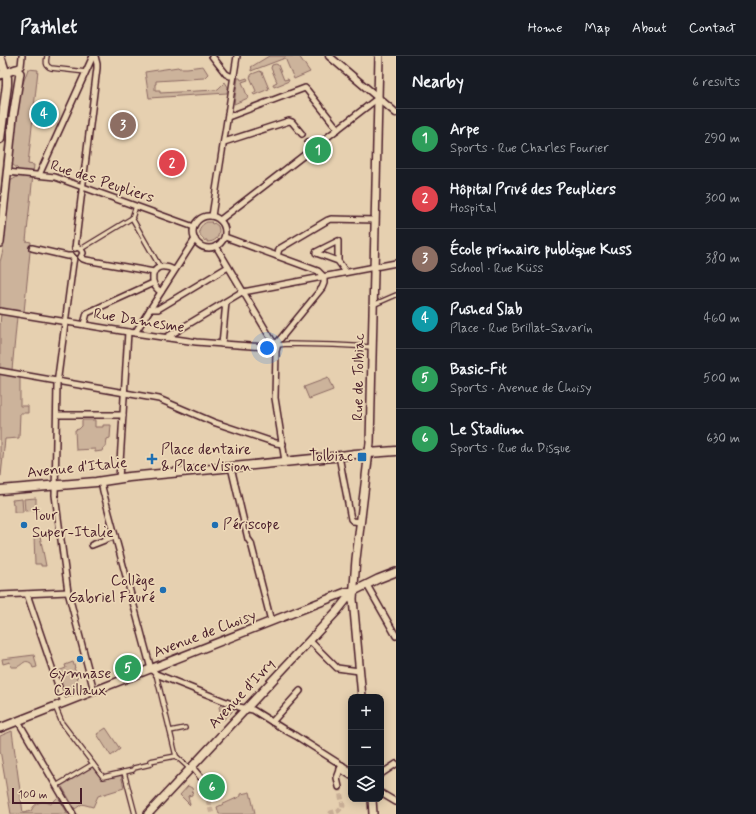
<!DOCTYPE html>
<meta charset="utf-8">
<style>
:root{--surface:#171b24;--page:#20242c;--text:#f1f3f6;--muted:#9ea1a6;--line:#363941;--accent:#0f766e}
body{margin:0;font-family:Mynerve,sans-serif;background:var(--page);color:var(--text)}
.controls{position:absolute;right:12px;bottom:12px;display:grid;overflow:hidden;border-radius:8px;box-shadow:0 2px 10px #0003}
.controls button{width:36px;height:36px;display:grid;place-items:center;padding:0;border:0;border-bottom:1px solid var(--line);background:var(--surface);color:var(--text);font:20px sans-serif}
.scale{position:absolute;left:12px;bottom:10px;width:70px;box-sizing:border-box;padding-left:4px;border:2px solid #4a1f2b;border-top:0;font-size:11px;line-height:14px;white-space:nowrap;color:#4a1f2b;-webkit-text-stroke:3px #ecd7b6;paint-order:stroke}
.you{position:absolute;left:267px;top:292px;width:14px;height:14px;margin:-10px;border:3px solid #fff;border-radius:50%;background:#1a73e8;box-shadow:0 0 0 6px #1a73e833}
.badge{display:grid;place-items:center;width:26px;height:26px;border-radius:50%;background:var(--accent);color:#fff;font-size:13px;font-weight:700}
.pin{position:absolute;translate:-50% -50%;border:2px solid #fff;box-shadow:0 1px 4px #0006}
.list{margin:0;padding:0;list-style:none}
h2{display:flex;justify-content:space-between;align-items:center;height:52px;margin:0;padding:0 16px;font-size:17px}
h2 small{font-size:13px;font-weight:400;color:var(--muted)}
.list li{display:grid;grid-template-columns:26px 1fr auto;gap:12px;align-items:center;box-sizing:border-box;height:60px;padding:0 16px;border-top:1px solid var(--line)}
.list b{display:block;font-size:15px;white-space:nowrap}
.list p{margin:0;font-size:13px;white-space:nowrap;color:var(--muted)}
.list em{font-size:13px;font-style:normal;color:var(--muted)}
.icon{flex:none;width:22px;height:22px;fill:none;stroke:currentColor;stroke-width:2;stroke-linecap:round;stroke-linejoin:round}
.map{position:relative;flex:none;width:396px;height:758px;overflow:hidden}
header{display:flex;align-items:center;gap:24px;box-sizing:border-box;height:56px;padding:0 20px;background:var(--surface);border-bottom:1px solid var(--line)}
header strong{font-size:19px}
nav{display:flex;gap:22px;margin-inline-start:auto;font-size:14px}
main{display:flex}
aside{flex:1;background:var(--surface)}
.map>svg:first-child{display:block}
.green{fill:#ccb39b;stroke:#8b6963}
.lines{fill:none;stroke-linecap:round;stroke-linejoin:round}
.minor-tunnel{stroke:#c7ad95;stroke-width:5;stroke-dasharray:5 2.5;stroke-linecap:butt}
.pedestrian-casing{stroke:#4a1f2b;stroke-width:6}
.minor-casing{stroke:#4a1f2b;stroke-width:8}
.tertiary-casing{stroke:#4a1f2b;stroke-width:9}
.secondary-casing{stroke:#4a1f2b;stroke-width:10}
.primary-casing{stroke:#4a1f2b;stroke-width:11}
.pedestrian{stroke:#ecd7b6;stroke-width:3.5}
.minor{stroke:#ecd7b6;stroke-width:5}
.tertiary{stroke:#ecd7b6;stroke-width:6}
.secondary{stroke:#ecd7b6;stroke-width:7}
.primary{stroke:#ecd7b6;stroke-width:8}
.poi-dot{fill:#1f6fb2;stroke:#ecd7b6;stroke-width:1.5}
.labels{text-anchor:middle;dominant-baseline:central;stroke-width:3.5;stroke-linejoin:round;paint-order:stroke}
.street-label{font-size:15px;fill:#4a1f2b;stroke:#ecd7b6}
.poi-label{font-size:15px;fill:#4a1f2b;stroke:#ecd7b6;text-anchor:start}
</style>
<header>
<strong>Pathlet</strong>
<nav><a>Home</a><a>Map</a><a>About</a><a>Contact</a></nav>
</header>
<main>
<div class="map">
<svg width="396" height="758" viewBox="0 0 396 758">
<rect width="100%" height="100%" fill="#e6d0b0"/>
<filter id="ink" filterUnits="userSpaceOnUse"><feTurbulence type="fractalNoise" baseFrequency=".025" numOctaves="2"/><feDisplacementMap in="SourceGraphic" scale="8" xChannelSelector="R" yChannelSelector="G"/><feConvolveMatrix kernelMatrix="1 2 1 2 8 2 1 2 1" color-interpolation-filters="sRGB"/></filter>
<g filter="url(#ink)">
<g class="green">
<path d="M269 0H299L310 16 294 23 285 2 251 15V14L252 12 251 11Z"/>
<path d="M276 8 278 9 284 24 288 23 289 25 274 31 273 28 277 26 271 12 272 9Z"/>
<path d="M203 10 208 18 204 22 156 25V28H155V34H160V37L215 34 218 33 225 26 228 31 227 37 149 42 145 16 178 11 179 12H187Z"/>
<path d="M28 13 38 14 28 108 34 109 26 185 31 186 24 256 0 252V206L3 194 10 125 17 121 18 113 12 108 18 50 21 33Z"/>
<path d="M260 15 261 16H262L269 33 254 39 253 37 256 35 250 21 252 18Z"/>
<path d="M238 22H240L241 24 247 22 248 24 242 26 248 42 234 48Z"/>
<path d="M10 43 11 44V48L0 161V140Z"/>
<path d="M207 166H212L211 167 213 168 214 167 218 170 219 174C219 182 215 186 207 186V184H205V185C197 178 198 170 207 166Z"/>
<path d="M1 258 17 261 12 314 0 312V270Z"/>
<path d="M0 318 20 321V350H28V357H20L19 382 5 383 1 420H0Z"/>
<path d="M328 322 333 334 309 343 304 331Z"/>
<path d="M82 364H95V371H103V369H111L110 382 107 383 106 391 103 392 102 395 95 396V393L76 394 75 374 79 373 82 370Z"/>
<path d="M36 442V451H39V454L25 455 24 443Z"/>
<path d="M22 443 23 456H14V448H13L12 444Z"/>
<path d="M34 480H40L46 510H41V508H35Z"/>
<path d="M34 599 37 611 33 612 31 607C24 603 24 608 17 611 15 611 13 611 11 611L10 606 3 608 2 603Z"/>
<path d="M73 606 75 612H74L78 621H76L80 632 65 638 58 615 66 612 65 609Z"/>
<path d="M221 649 232 654V656L223 664 222 663 219 651Z"/>
<path d="M106 672 120 693 111 700 97 678Z"/>
<path d="M12 675 23 757 31 755C35 746 42 744 51 748L58 741 68 758H11L0 694V680Z"/>
<path d="M93 710 103 723 121 719 124 732 98 740 93 751 82 748 75 753 61 729Z"/>
<path d="M188 730 192 732 193 736 192 737V739L188 740 190 749 180 739Z"/>
<path d="M250 736 255 757 249 758H219L217 751 241 740V738Z"/>
</g>
<g class="lines">
<g class="minor-tunnel">
<path d="M202 723 212 758"/>
<path d="M330 758 331 757 338 755 343 750 339 731"/>
</g>
<g class="pedestrian-casing">
<g id="pedestrian">
<path d="M47 0C46 5 45 10 51 12L86 16"/>
<path d="M132 162 160 211"/>
<path d="M81 193 132 162 136 150"/>
<path d="M373 249 396 239"/>
<path d="M278 289 287 288 334 289 372 291"/>
<path d="M156 618 176 700 190 713"/>
<path d="M55 650 62 667 103 721 133 714 134 712 151 708 150 705 176 700"/>
<path d="M170 675 185 672"/>
<path d="M124 716 135 758"/>
<path d="M56 730 93 708"/>
</g>
</g>
<g class="minor-casing">
<g id="minor">
<path d="M212 0 226 18 230 20H234"/>
<path d="M16 13 21 10 22 0"/>
<path d="M228 61 305 32 307 34 338 73"/>
<path d="M224 86 289 65 292 66 302 78"/>
<path d="M308 86 313 92"/>
<path d="M7 116 55 121 194 171"/>
<path d="M39 119 93 0"/>
<path d="M212 160 237 0"/>
<circle cx="209" cy="176" r="16"/>
<path d="M220 164 378 42"/>
<path d="M225 181 318 215 324 221"/>
<path d="M216 190 273 286C280 287 277 291 276 295L275 342 285 405"/>
<path d="M32 192 67 200H72"/>
<path d="M75 192 97 12V8L95 0"/>
<path d="M75 192 77 191 81 193 83 197 81 201"/>
<path d="M277 200 279 193 328 164 331 163 375 164"/>
<path d="M81 201 83 203 86 204 154 216"/>
<path d="M74 202 73 207 57 328 55 439 68 536 94 635"/>
<path d="M338 205 316 197V196L338 185V205L346 216"/>
<path d="M161 236C148 228 151 209 165 211 169 211 172 213 174 214"/>
<path d="M150 253H158L228 211"/>
<path d="M0 255 128 276 196 286 265 291 268 290 273 286"/>
<path d="M84 268 87 257 153 227"/>
<path d="M135 277 161 236 195 183"/>
<path d="M167 281 240 237 243 236 396 207"/>
<path d="M277 287 322 232 324 227V221"/>
<path d="M222 288 226 246"/>
<path d="M0 315 159 343 213 366 276 387 283 388"/>
<path d="M57 359H123"/>
<path d="M339 400 351 463 353 465 361 466"/>
<path d="M231 411 248 483 251 487 271 565"/>
<path d="M119 423 128 276"/>
<path d="M101 425 103 435 151 613 156 618 239 651 253 654 285 674 296 680 351 715"/>
<path d="M92 489 115 480"/>
<path d="M367 529 396 580"/>
<path d="M27 538 64 647"/>
<path d="M0 539 68 536"/>
<path d="M310 585 337 612 359 615"/>
<path d="M18 665 73 758"/>
<path d="M272 666 300 635"/>
<path d="M192 711 202 723"/>
<path d="M340 713 351 720"/>
<path d="M381 718 396 708"/>
<path d="M339 731 337 722 342 709"/>
<path d="M381 737 396 746"/>
</g>
</g>
<g class="tertiary-casing">
<path id="tertiary" d="M329 0 396 57"/>
</g>
<g class="secondary-casing">
<g id="secondary">
<path d="M0 187 13 61 20 17 16 13 0 19"/>
<path d="M362 641 353 543 356 503 370 387 379 0"/>
<path d="M0 672 346 536 354 535 378 523 396 516"/>
<path d="M372 743 373 758"/>
<path d="M148 758 338 554 353 535"/>
</g>
</g>
<g class="primary-casing">
<g id="primary">
<path d="M0 83 7 29V22L0 0"/>
<path d="M0 434 96 426 129 421 223 412 333 401 355 398 396 395"/>
</g>
</g>
<use href="#pedestrian" class="pedestrian"/>
<use href="#minor" class="minor"/>
<use href="#tertiary" class="tertiary"/>
<use href="#secondary" class="secondary"/>
<use href="#primary" class="primary"/>
</g>
</g>
<g class="poi-dot">
<rect x="357" y="396" width="10" height="10" rx="2"/>
<path d="M150 397h4v4h4v4h-4v4h-4v-4h-4v-4h4z"/>
<circle cx="24" cy="469" r="4"/>
<circle cx="215" cy="469" r="4"/>
<circle cx="163" cy="534" r="4"/>
<circle cx="80" cy="603" r="4"/>
</g>
<g class="labels">
<g class="street-label">
<text transform="translate(102 126) rotate(18)">Rue des Peupliers</text>
<text transform="translate(139 265) rotate(9)">Rue Damesme</text>
<text transform="translate(359 321) rotate(-89)">Rue de Tolbiac</text>
<text transform="translate(77 412) rotate(-6)">Avenue d'Italie</text>
<text transform="translate(205 578) rotate(-21)">Avenue de Choisy</text>
<text transform="translate(242 638) rotate(-47)">Avenue d'Ivry</text>
</g>
<g class="poi-label">
<text x="161" y="394">Place dentaire<tspan x="161" dy="17">&amp; Place Vision</tspan></text>
<text x="353" y="401" text-anchor="end">Tolbiac</text>
<text x="32" y="460">Tour<tspan x="32" dy="17">Super-Italie</tspan></text>
<text x="223" y="469">Périscope</text>
<text x="155" y="525" text-anchor="end">Collège<tspan x="155" dy="17">Gabriel Fauré</tspan></text>
<text x="80" y="618" text-anchor="middle">Gymnase<tspan x="80" dy="17">Caillaux</tspan></text>
</g>
</g>
</svg>
<div class="controls">
<button>+</button>
<button>−</button>
<button><svg class="icon" aria-label="layers" viewBox="0 0 24 24"><path d="M12 4l9 5-9 5-9-5zM3 14l9 5 9-5"/></svg></button>
</div>
<div class="scale">100 m</div>
<div class="you"></div>
<div class="pin badge" style="left:318px;top:94px;background:#2e9e5b">1</div>
<div class="pin badge" style="left:172px;top:107px;background:#e0444e">2</div>
<div class="pin badge" style="left:123px;top:69px;background:#8d6e63">3</div>
<div class="pin badge" style="left:44px;top:58px;background:#0f9aa8">4</div>
<div class="pin badge" style="left:128px;top:612px;background:#2e9e5b">5</div>
<div class="pin badge" style="left:212px;top:731px;background:#2e9e5b">6</div>
</div>
<aside>
<h2>Nearby<small>6 results</small></h2>
<ul class="list">
<li><span class="badge" style="background:#2e9e5b">1</span><div><b>Arpe</b><p>Sports · Rue Charles Fourier</p></div><em>290 m</em></li>
<li><span class="badge" style="background:#e0444e">2</span><div><b>Hôpital Privé des Peupliers</b><p>Hospital</p></div><em>300 m</em></li>
<li><span class="badge" style="background:#8d6e63">3</span><div><b>École primaire publique Kuss</b><p>School · Rue Küss</p></div><em>380 m</em></li>
<li><span class="badge" style="background:#0f9aa8">4</span><div><b>Pushed Slab</b><p>Place · Rue Brillat-Savarin</p></div><em>460 m</em></li>
<li><span class="badge" style="background:#2e9e5b">5</span><div><b>Basic-Fit</b><p>Sports · Avenue de Choisy</p></div><em>500 m</em></li>
<li><span class="badge" style="background:#2e9e5b">6</span><div><b>Le Stadium</b><p>Sports · Rue du Disque</p></div><em>630 m</em></li>
</ul>
</aside>
</main>
